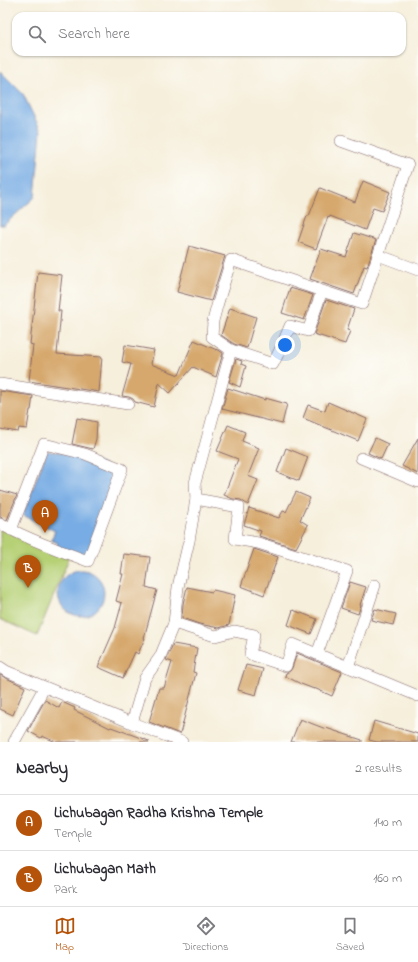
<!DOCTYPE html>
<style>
:root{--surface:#fff;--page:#f2f2f3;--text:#2b2b33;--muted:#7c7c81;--line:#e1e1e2;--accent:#b45309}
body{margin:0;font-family:"Indie Flower",sans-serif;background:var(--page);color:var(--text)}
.you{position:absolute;left:285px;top:345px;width:14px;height:14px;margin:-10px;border:3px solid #fff;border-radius:50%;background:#1a73e8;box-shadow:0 0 0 6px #1a73e833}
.badge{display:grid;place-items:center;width:26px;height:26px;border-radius:50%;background:var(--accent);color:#fff;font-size:13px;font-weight:700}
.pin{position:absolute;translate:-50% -33px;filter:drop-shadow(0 1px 2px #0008)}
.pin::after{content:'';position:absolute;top:21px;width:14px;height:12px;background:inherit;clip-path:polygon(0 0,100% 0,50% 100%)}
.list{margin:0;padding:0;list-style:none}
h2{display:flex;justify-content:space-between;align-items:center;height:52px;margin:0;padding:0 16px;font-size:17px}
h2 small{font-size:13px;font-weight:400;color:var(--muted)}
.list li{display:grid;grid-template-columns:26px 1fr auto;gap:12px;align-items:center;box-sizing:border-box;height:56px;padding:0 16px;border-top:1px solid var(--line)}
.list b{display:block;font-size:15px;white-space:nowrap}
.list p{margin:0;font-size:13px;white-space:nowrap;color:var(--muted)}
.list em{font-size:13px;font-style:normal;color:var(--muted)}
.icon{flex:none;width:22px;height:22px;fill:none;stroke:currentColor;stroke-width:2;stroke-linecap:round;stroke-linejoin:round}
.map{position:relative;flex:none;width:418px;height:742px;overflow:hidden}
.search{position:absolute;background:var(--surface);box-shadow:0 1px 3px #0004;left:12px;right:12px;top:12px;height:44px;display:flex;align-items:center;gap:10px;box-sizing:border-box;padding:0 14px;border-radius:12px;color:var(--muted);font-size:15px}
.sheet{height:164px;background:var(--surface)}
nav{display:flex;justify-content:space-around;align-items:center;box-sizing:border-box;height:56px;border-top:1px solid var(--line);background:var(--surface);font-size:11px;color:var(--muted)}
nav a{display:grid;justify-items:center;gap:2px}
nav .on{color:var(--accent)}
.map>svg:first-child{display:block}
.green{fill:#b6d075;stroke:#807850}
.water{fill:#77ace4;stroke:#606688}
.building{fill:#d6a86d}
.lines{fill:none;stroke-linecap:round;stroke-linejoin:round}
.street-casing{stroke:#866869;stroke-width:12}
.street{stroke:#fff;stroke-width:11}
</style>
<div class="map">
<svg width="418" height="742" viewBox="0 0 418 742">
<rect width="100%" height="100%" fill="#fdfcf7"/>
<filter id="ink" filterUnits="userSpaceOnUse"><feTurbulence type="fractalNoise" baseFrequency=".025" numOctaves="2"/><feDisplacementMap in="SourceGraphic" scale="8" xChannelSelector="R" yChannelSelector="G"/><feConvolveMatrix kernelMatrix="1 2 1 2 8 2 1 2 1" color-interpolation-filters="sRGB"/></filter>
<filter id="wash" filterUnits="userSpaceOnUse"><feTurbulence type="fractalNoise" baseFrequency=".012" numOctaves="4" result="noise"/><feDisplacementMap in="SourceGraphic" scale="16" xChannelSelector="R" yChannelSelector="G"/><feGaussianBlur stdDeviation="0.9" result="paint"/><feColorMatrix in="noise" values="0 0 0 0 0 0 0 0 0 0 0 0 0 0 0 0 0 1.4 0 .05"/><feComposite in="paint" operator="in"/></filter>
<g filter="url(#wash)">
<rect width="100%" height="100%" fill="#f6efdc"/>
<path class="green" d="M0 528 69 558 37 636 0 619Z"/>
<g class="water">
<path d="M0 71 23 94 41 131 35 197 4 225H0Z"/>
<path d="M47 451 84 456 116 471 86 558 57 547 58 543 51 540 55 531 23 515Z"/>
<circle cx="81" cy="593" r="23"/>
</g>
<g id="blocks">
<g class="building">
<path d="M363 181 390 192 382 211 373 208 365 230 330 216 329 218 328 217 316 249 298 242 307 216H309L320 188 355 202Z"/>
<path d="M354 233 376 240 367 267 364 266 354 294 310 279 321 249 346 257Z"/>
<path d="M189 246 225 256 211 301 177 292Z"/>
<path d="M38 272 62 275 58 311H61L57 354 102 357 99 392 29 381 33 345 30 344Z"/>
<path d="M290 288 313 295 304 320 282 313Z"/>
<path d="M326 300 354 309 347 330 350 331 345 344 314 334Z"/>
<path d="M230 308 256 317 247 348 234 344 221 335Z"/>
<path d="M194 340 217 350V349L223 353 216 377 193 367 170 393 159 383 154 407 135 402 133 399 129 397 122 396 131 364 122 362 125 345 154 350 151 364 179 375Z"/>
<path d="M236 359 242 361 241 364 246 366 240 387 229 382Z"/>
<path d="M228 388 265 400V398L287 404 282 424 222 409Z"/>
<path d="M0 391 33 396 31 410H30L27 429 19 428 18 432 0 429Z"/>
<path d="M328 402 367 419 358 441 303 418 308 405 325 411Z"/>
<path d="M77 418 97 422 96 439 93 449 72 444Z"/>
<path d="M228 425 245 432 242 441 259 448 248 476 258 480 248 505 241 500 233 499 224 495 238 459 217 451Z"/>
<path d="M375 438 388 444 381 459 368 453Z"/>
<path d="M418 438V474L402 466Z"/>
<path d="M286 448 308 457 299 481 277 472Z"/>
<path d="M0 490 17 495 7 520 0 517Z"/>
<path d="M296 492 310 498 300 520 308 525 296 548 259 536 261 531 244 525 249 508 279 518 283 511 286 512Z"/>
<path d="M254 549 278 557 264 595 241 586Z"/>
<path d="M124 554 150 557 146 587 157 590 144 638H145L138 654 135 652 123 678 98 667 115 628 122 603 116 601 123 574H121Z"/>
<path d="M350 582 366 587 360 605H361L358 614 341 608Z"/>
<path d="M187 587 212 592 213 590 235 595 229 625 219 628 199 624 182 618 183 604Z"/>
<path d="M375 609 396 614 393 625 371 620Z"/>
<path d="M293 610 317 619 311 634 288 625Z"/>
<path d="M173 644 197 648 193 672 196 673 180 734 149 722 159 688H164L172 662 166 660Z"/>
<path d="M297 653 342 672 332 696 314 688V689L301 684 285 676 286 673 290 671 292 668Z"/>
<path d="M246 665 263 669 256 695 238 690Z"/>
<path d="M0 675 25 687 13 715 0 709Z"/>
<path d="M45 700 59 708 62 702 75 708 74 710 110 728 111 727 149 741V742H56L42 736 41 738 28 731Z"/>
<path d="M300 719 326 729V728L362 740V742H291Z"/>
<path d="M374 721 418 734V742H377L369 740Z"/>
</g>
</g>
</g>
<g filter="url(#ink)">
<use href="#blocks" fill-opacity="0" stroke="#866869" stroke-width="1"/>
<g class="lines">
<g class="street-casing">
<g id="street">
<path d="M378 255 418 270"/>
<path d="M322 291 308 331 290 326 280 350 273 364 231 350 212 337 213 321 217 306 231 260 322 291 362 304 408 165 341 141"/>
<path d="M0 384 128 404"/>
<path d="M361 458 418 482"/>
<path d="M196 499 239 507 235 539 258 543 347 571 317 654"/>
<path d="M0 524C28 539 58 550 88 561L122 469 85 454 44 444 11 530"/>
<path d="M174 623 215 636 234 631 254 635 250 654 286 666 293 644 418 696"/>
<path d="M0 667 6 671 132 723 145 678 160 657 174 623 178 587 189 541 196 499 195 483 231 350"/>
<path d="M348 667 375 585"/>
<path d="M132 723 182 742"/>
<path d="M14 742 44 688"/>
</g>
</g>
<use href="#street" class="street"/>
</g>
</g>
</svg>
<div class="you"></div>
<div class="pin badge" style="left:45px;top:533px">A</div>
<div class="pin badge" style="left:28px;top:588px">B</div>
<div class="search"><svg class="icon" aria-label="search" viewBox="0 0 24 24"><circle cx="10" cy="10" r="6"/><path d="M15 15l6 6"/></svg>Search here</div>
</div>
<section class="sheet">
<h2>Nearby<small>2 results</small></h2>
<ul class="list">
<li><span class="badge">A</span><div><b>Lichubagan Radha Krishna Temple</b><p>Temple</p></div><em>140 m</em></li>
<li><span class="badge">B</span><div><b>Lichubagan Math</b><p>Park</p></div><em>160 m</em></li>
</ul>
</section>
<nav>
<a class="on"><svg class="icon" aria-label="map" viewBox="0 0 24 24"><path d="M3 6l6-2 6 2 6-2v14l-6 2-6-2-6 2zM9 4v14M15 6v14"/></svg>Map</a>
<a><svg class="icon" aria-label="directions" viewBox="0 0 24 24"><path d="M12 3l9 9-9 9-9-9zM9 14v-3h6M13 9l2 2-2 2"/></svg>Directions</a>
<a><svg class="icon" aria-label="saved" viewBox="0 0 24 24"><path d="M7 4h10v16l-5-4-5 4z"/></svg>Saved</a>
</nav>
